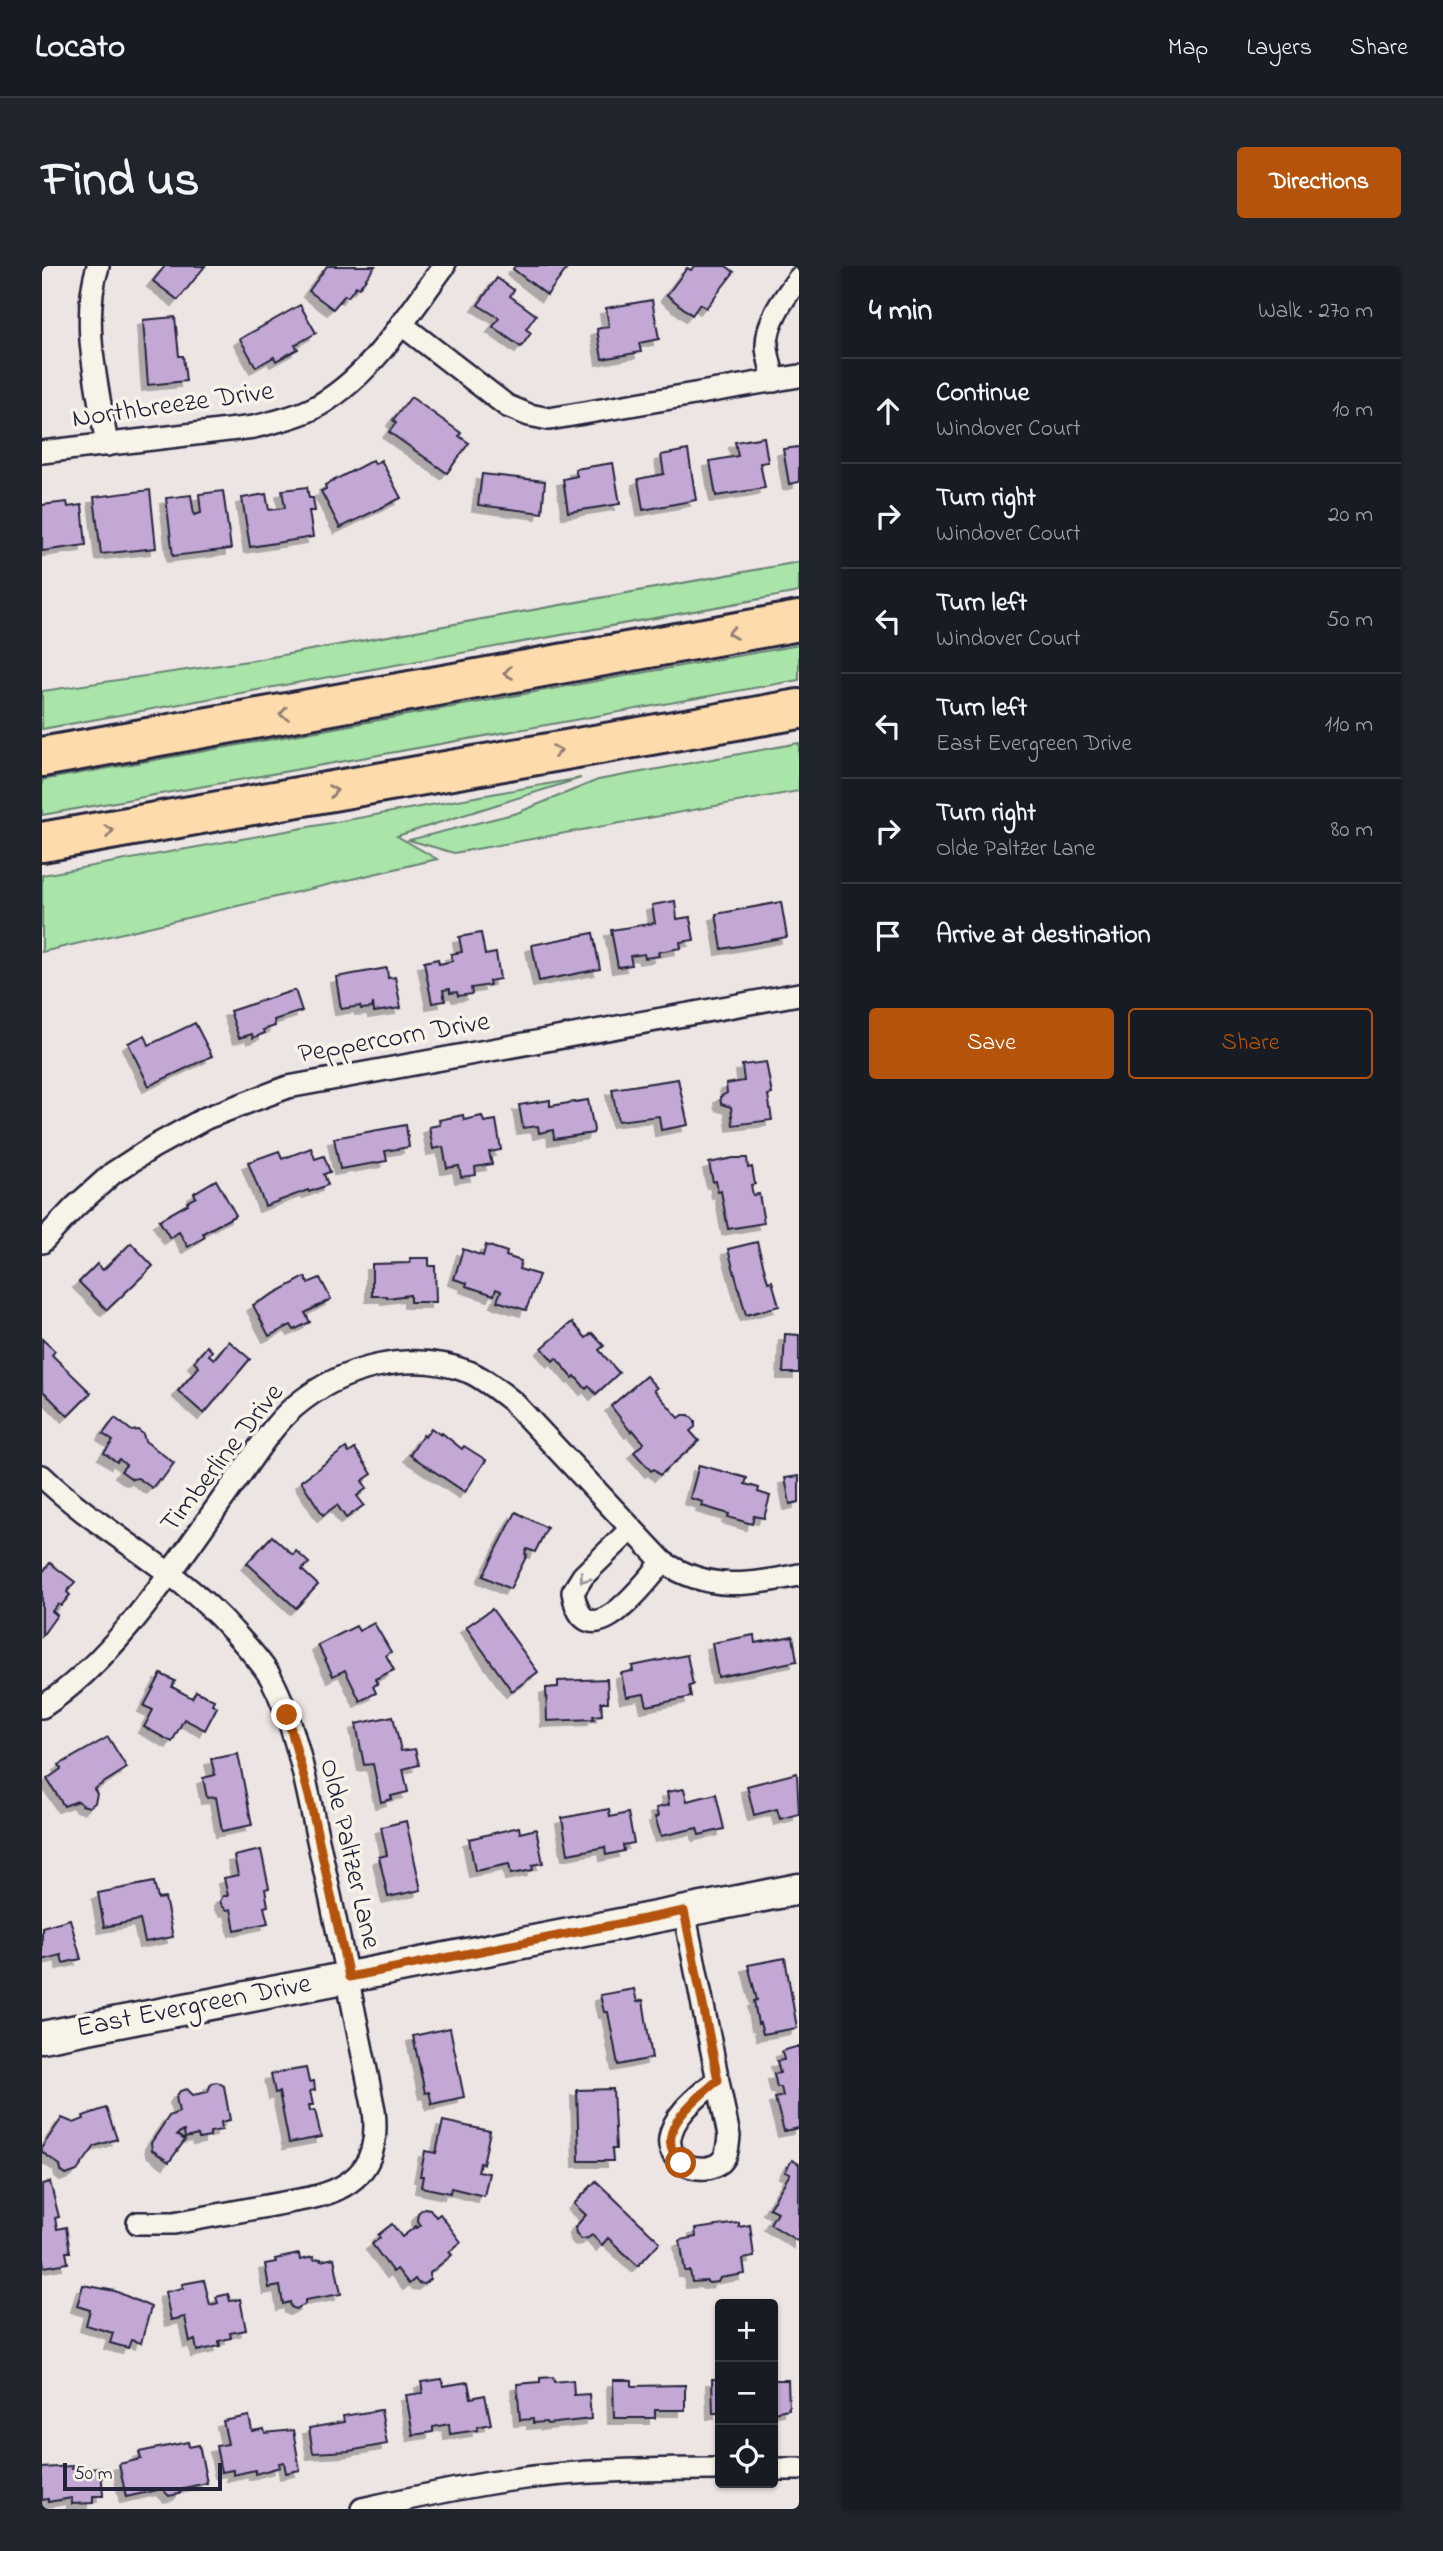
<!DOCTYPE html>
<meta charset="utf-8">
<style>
:root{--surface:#171b24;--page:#20242c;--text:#f1f3f6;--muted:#9ea1a6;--line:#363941;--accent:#b45309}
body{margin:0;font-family:"Indie Flower",sans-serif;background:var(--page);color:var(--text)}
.controls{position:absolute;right:21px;bottom:21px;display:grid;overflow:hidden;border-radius:7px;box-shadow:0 2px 5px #0004}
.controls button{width:63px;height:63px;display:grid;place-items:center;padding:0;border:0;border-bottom:2px solid var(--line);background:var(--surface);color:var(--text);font:35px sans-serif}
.scale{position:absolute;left:21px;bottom:18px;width:159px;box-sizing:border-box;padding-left:7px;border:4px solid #22223b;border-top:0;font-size:19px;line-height:24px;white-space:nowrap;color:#22223b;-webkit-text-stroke:5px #f7f3e8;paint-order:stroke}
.stop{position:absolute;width:21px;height:21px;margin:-16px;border:5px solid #b45309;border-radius:50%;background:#fff}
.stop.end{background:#b45309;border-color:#fff;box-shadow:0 2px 7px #0008}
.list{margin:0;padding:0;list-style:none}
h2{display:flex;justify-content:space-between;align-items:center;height:91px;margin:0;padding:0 28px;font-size:30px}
h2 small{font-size:23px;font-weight:400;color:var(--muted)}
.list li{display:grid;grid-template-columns:46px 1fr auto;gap:21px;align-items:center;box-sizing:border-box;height:105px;padding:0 28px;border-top:2px solid var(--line)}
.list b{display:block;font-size:26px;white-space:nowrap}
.list p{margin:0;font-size:23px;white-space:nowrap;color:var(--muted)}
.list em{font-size:23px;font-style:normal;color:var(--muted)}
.actions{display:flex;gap:14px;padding:21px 28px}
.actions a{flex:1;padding:16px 0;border:2px solid var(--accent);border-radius:7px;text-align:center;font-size:24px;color:var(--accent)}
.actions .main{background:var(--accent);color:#fff}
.icon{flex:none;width:38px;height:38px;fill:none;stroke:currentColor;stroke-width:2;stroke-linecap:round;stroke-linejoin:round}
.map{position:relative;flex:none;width:757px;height:2243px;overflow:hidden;border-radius:7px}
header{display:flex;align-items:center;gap:42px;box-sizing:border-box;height:98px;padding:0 35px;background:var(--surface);border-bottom:2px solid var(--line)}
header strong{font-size:33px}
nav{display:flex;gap:38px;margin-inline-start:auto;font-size:24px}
.intro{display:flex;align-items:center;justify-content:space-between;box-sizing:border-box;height:168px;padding:0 42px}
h1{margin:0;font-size:49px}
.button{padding:18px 32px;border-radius:7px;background:var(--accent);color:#fff;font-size:24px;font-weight:700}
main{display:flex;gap:42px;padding:0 42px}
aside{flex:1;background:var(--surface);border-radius:7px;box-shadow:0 2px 5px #0004}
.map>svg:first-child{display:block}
.green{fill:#a9e4a9;stroke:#668372;stroke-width:2}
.building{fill:#c3a8d5;stroke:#22223b;stroke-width:2;filter:url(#shadow)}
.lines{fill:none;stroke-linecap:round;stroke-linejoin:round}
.street-casing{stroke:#22223b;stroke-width:26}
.secondary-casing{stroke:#22223b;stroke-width:35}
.highway-casing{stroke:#22223b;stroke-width:44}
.street{stroke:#f7f3e8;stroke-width:21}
.secondary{stroke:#f7f3e8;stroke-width:30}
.highway{stroke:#fedbac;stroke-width:38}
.oneway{stroke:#907e74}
.oneway2{stroke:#97959a}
.route{stroke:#b45309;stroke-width:9}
.labels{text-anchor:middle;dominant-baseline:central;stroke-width:7;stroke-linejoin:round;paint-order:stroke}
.street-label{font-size:28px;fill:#22223b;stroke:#f7f3e8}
</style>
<header>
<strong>Locato</strong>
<nav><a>Map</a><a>Layers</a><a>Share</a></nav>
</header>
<div class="intro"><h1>Find us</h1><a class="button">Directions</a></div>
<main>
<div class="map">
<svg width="757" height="2243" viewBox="0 0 757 2243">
<defs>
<filter id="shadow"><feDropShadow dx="-6" dy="6" stdDeviation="0" flood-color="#0004"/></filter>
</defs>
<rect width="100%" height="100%" fill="#ede4e4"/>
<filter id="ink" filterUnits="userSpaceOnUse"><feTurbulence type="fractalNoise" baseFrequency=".0143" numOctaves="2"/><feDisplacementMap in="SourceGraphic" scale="14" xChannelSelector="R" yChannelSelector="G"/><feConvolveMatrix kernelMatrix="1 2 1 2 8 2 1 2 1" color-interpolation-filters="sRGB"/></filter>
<g filter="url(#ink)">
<g class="green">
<path d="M757 296V326L0 463V425L213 394Z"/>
<path d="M757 379V414L0 549V514Z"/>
<path d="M757 477V525L412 587 367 574 475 547 556 514Z"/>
<path d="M539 512 355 570 395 593 0 686V609Z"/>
</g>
<g class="building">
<path d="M123 0H163L136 34 111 15Z"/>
<path d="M285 0H333L317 22 314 20 306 31 303 29 291 43 267 25Z"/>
<path d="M473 0H527L505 29 471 3Z"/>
<path d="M652 0H684L692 6 664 42 658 38 650 49 625 29 645 2 649 4Z"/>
<path d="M455 12 472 24 468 30 494 49 484 63 489 67 479 81 451 61 457 52 436 39Z"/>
<path d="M610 34 617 73 597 77 599 86 560 93 555 63 567 60 564 42Z"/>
<path d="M258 39 274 67 253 79 256 83 234 95 232 91 214 101 198 73Z"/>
<path d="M133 51 137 90H141L144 115 106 119 101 54Z"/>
<path d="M369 131 419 167 417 170 427 177 405 207 347 166 354 157 351 154Z"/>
<path d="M722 171 726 196 718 197 723 222 674 230 668 195 696 190 693 176Z"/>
<path d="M757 181V216L747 218 741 183Z"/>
<path d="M646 184 654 234 601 244 596 213 622 208 619 189Z"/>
<path d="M331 194 333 198 339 194 359 232 298 262 279 225 284 223 283 219Z"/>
<path d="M571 197 578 238 526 246 521 213 535 210 533 203Z"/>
<path d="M440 208 503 215 500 247 436 239Z"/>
<path d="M265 221 267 232H271L273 245H267L271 271 208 281 200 232 224 228 227 244 243 242 240 224Z"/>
<path d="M108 224 114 282 59 288 52 231Z"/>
<path d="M181 225 189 283 131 290 124 232 149 229 152 249 159 247 157 228Z"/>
<path d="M25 236 26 241 40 239 44 279 0 285V239Z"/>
<path d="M633 635 635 653 648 651 652 674 638 676 639 682 616 686 617 690 603 692 602 688 588 690 590 699 576 701 569 664 613 657 610 639Z"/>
<path d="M739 636 745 671 680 683 674 648Z"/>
<path d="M439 667 443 689 454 687 458 713 447 715 448 719 429 722 430 728 416 730 415 726 408 727V723L401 724 403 735 390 737 382 696 396 693 397 698 411 695 409 688 420 686 417 671Z"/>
<path d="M551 667 558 703 497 715 490 679Z"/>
<path d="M345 702 346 712 353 711 359 742 332 746 331 737 330 742 319 743 318 740 299 743 294 711Z"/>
<path d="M253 724 260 745 232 754 233 760 221 764 223 767 211 772 210 768 197 772 188 745Z"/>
<path d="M153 757 170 790 107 820 86 777 103 769 107 779Z"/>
<path d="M724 796 730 828 726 829 730 854 691 859 689 841 679 838 678 831 685 827 684 818 702 815 700 799Z"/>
<path d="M636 813 646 859 619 864 617 850 576 855 570 823Z"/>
<path d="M508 834V840L546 834 552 864 551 867 512 873 511 864 497 867 496 860 481 862 477 839Z"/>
<path d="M421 849 422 854 440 850 442 856 454 854 459 884 447 886 450 898 433 901 434 909 419 911 417 900 405 902 401 881 391 883 387 861 398 859 397 854Z"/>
<path d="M364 859 367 881 343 885 345 895 298 903 292 872Z"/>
<path d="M269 882 273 893 282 890 288 906 282 908 286 919 267 926 266 924 223 940 206 896 237 885 240 893Z"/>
<path d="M691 892H705L706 902 710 901 713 918 709 919 711 929 717 928 722 957 686 963 679 925 676 926 674 915 671 916 667 897Z"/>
<path d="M174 914 194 949 161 967 163 971 146 981 137 966 128 972 117 954 146 938 145 936 154 931 152 927Z"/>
<path d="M715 976 726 1016 730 1015 737 1040 704 1049 686 983Z"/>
<path d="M89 977 111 1000 65 1044 37 1016 55 998 61 1004Z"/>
<path d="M444 979 465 986 464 990 479 995 477 1003 497 1009 484 1044 455 1035 459 1025 454 1023 452 1029 424 1020 425 1017 412 1013 421 983 441 990Z"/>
<path d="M368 992H387V1000H393L394 1036H368V1029L345 1032V1030H330V998L368 997Z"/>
<path d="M263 1011 266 1017 278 1012 289 1033 263 1047 268 1056 252 1064 249 1059 227 1070 211 1039Z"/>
<path d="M530 1056 544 1072 550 1067 562 1080 557 1084 577 1107 554 1128 547 1120 544 1123 533 1110 531 1112 514 1092 511 1095 500 1082Z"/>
<path d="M743 1068 757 1069V1107H741Z"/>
<path d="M0 1073 13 1085 10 1089 49 1127 26 1150 0 1124Z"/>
<path d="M187 1075 208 1093 162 1148 136 1125 157 1101 152 1096 165 1080 170 1085 167 1089 172 1093Z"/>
<path d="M604 1110 615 1122 612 1124 637 1152 641 1149H647L653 1155V1161L648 1165 657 1175 618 1209 612 1203 609 1205 592 1186 602 1177 591 1164 589 1166 569 1140Z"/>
<path d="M73 1152 90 1165 96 1164 101 1168 103 1175 132 1197 119 1215 117 1213 110 1222 96 1212 90 1213 79 1205 84 1199 77 1193 75 1196 62 1187 71 1175 61 1168Z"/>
<path d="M389 1162 399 1169 400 1167 420 1183 422 1180 444 1194 423 1226 368 1189 381 1169 383 1171Z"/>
<path d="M304 1182 307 1187 313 1183 330 1208 320 1215 325 1222 315 1230 322 1239 304 1252 295 1239 281 1249 259 1215Z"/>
<path d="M657 1199 705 1212 703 1218 717 1222 716 1226 728 1230 722 1252 712 1250 710 1258 686 1251 687 1248 660 1240 661 1236 648 1232Z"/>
<path d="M757 1210V1236L748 1238 743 1212Z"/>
<path d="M474 1246 505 1262 493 1286 485 1283 483 1288 485 1289 468 1323 441 1310Z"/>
<path d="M230 1270 251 1289 254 1285 267 1297 260 1304 276 1319 254 1342 205 1297Z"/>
<path d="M8 1297 33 1316 25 1326 28 1329 19 1340 16 1338 10 1345 15 1349 0 1370V1307Z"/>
<path d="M450 1343 496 1406 470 1425 424 1361Z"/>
<path d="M332 1357 349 1386 344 1389 352 1404 333 1413 336 1418 331 1420 334 1427 318 1435 303 1404 291 1410 276 1379 314 1360 317 1365Z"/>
<path d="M712 1369 713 1377 751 1370 755 1395 676 1411 670 1377Z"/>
<path d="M645 1389 651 1419 647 1420 649 1431 605 1440 602 1428 584 1431 579 1407 591 1405 590 1400Z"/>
<path d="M119 1408 133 1415 130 1421 150 1432 154 1425 172 1434 170 1438 175 1441 163 1464 142 1453 130 1476 102 1461 111 1444 102 1440Z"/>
<path d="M565 1413 566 1436H559L560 1449 551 1450 552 1453 505 1455 504 1422 516 1421V1415Z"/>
<path d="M351 1450 359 1485 373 1483 377 1499 361 1503 366 1526 349 1530 350 1533 339 1536 331 1498 322 1499 314 1458Z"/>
<path d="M66 1471 85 1502 52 1523 55 1528 53 1537 47 1541 40 1539 36 1535 22 1540 5 1513 19 1503 17 1499Z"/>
<path d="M196 1488 210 1559 180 1565 174 1531 165 1532 161 1512 173 1509 169 1493Z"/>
<path d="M755 1507 757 1548 738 1553 735 1543 712 1549 705 1520Z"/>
<path d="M642 1523 645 1535 674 1528 682 1563 657 1569 655 1562 619 1570 613 1551H616L614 1542 627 1539 625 1526Z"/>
<path d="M567 1543 568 1551 586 1547 592 1577 581 1579 582 1585 564 1589 563 1581 526 1588 520 1552Z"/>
<path d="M364 1555 379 1624 346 1631 337 1591 345 1589 339 1561Z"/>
<path d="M477 1561 478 1567 494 1563 501 1597 490 1599 491 1604 469 1608 467 1598 433 1605 427 1573Z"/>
<path d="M219 1584 227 1622 223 1623 226 1640 222 1641 226 1657 193 1664 189 1643 185 1644 180 1640 178 1635 181 1630H186L182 1612 196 1609 192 1590Z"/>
<path d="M112 1616 116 1633 123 1632 131 1671 103 1676 98 1654 62 1661 56 1627Z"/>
<path d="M28 1653 39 1693 21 1697 19 1689 0 1694V1661Z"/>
<path d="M743 1692 755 1762 721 1768 718 1757 716 1758 712 1735 715 1734 706 1699Z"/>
<path d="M592 1723 595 1736 601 1734 610 1792 576 1799 566 1746H562L558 1729Z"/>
<path d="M408 1762 422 1831 390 1838 387 1826 383 1827 371 1770Z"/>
<path d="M757 1780V1862L742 1865 733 1832 741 1830 739 1821H735L732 1808 738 1807 735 1795 742 1794 740 1785Z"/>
<path d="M264 1802 267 1816 272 1815 273 1824 268 1825 271 1839H267L268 1845 273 1844 279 1871 247 1877 237 1826 233 1827 229 1808Z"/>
<path d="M175 1816 182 1820 188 1854 179 1856 180 1864 168 1866V1871L157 1873 156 1869 143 1872 142 1865 138 1866 135 1869 143 1874 127 1896 110 1884 109 1877 127 1850 137 1846 134 1831 138 1825 145 1823 151 1829 166 1826 169 1817Z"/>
<path d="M571 1823 574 1883H570L571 1895H537L535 1824Z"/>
<path d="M64 1842 75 1873 53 1880 35 1905 24 1909 19 1905 18 1899 0 1886V1881L20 1852 32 1857 42 1853 41 1850Z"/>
<path d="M401 1855 448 1865 441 1898 438 1897 436 1905 447 1907 442 1930 409 1922 408 1927 379 1921 381 1910H378L383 1885 394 1887Z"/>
<path d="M750 1894 757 1898V1976L728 1958 735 1946 727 1942 748 1908 743 1906Z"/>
<path d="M554 1915 618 1976 596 2000 566 1972 560 1979 550 1969 546 1972 539 1973 534 1967 533 1961 544 1949 532 1938Z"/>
<path d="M8 1916 17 1951 13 1952 15 1963 24 1961 28 1986H24L26 1997 2 2001 0 1989V1918Z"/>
<path d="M382 1942 388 1943 394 1951 398 1948 419 1976 407 1986 410 1989 388 2007V2013L382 2018 376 2017 373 2013 367 2018 355 2003 351 2006 330 1978 338 1972 336 1969 350 1958 360 1971 374 1960 375 1962 379 1959 375 1954 376 1947Z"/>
<path d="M697 1957V1961L708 1959 712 1991 701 1993 703 2008 678 2012 676 2016 667 2017 664 2015 650 2016 648 2005H643L638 1974 654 1971 653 1963Z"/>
<path d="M257 1988 258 1994 271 1991 272 1994 279 1993V1995L292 1992 299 2028 263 2034V2038L254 2043 249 2041 248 2036 241 2038 238 2020 227 2022 223 1998 234 1996 233 1993Z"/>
<path d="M162 2014 168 2039 176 2037 174 2031 186 2028 188 2035 198 2033 204 2064 188 2067 189 2072 177 2075 178 2080 155 2085 153 2074 148 2076 143 2051 129 2054 123 2026 141 2022 140 2018Z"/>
<path d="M41 2019 73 2025 109 2041 99 2077 89 2074 86 2082 68 2077 71 2067 44 2059 48 2044 35 2040Z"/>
<path d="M511 2111 512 2116 531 2114 532 2129 547 2128 549 2153 505 2158 504 2156 491 2157V2153L478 2154 475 2118 498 2116V2112Z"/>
<path d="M400 2113 401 2120 426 2116 429 2132 443 2129 449 2158 435 2161 436 2164 408 2168 407 2158 391 2161V2166L371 2169 364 2129 381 2127 379 2116Z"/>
<path d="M670 2113H678V2147H671Z"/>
<path d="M571 2114H590V2120L643 2119V2144H613V2152H572Z"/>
<path d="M731 2114H746L747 2143 731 2146Z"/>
<path d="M339 2144 345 2178 307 2185 271 2187 267 2162 302 2156 301 2150Z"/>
<path d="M207 2150 210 2165 222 2163 223 2167 251 2164 258 2204 244 2207 242 2196 237 2197 238 2201 213 2208V2204L191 2209V2204L179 2206 174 2180 186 2178 181 2155Z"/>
<path d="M146 2176 147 2181 157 2179 165 2217 142 2222 137 2228 127 2230 120 2223 84 2231 77 2198 99 2193 97 2186Z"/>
<path d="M30 2200V2203L59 2201 61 2230H51V2237L30 2238V2232L6 2236V2233L0 2234V2202Z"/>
</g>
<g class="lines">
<g class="street-casing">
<g id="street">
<path d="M56 0C38 57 56 121 65 179"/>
<path d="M359 58 465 140 487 149 507 153 757 110"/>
<path d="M732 115C730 104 726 92 725 82 724 55 742 32 757 12"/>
<path d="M0 186 212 161C232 156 251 152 270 143 328 113 364 51 402 0"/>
<path d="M0 976 33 941 71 907 111 881 164 852 246 821 757 728"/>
<path d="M0 1210C58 1266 136 1303 189 1363 202 1377 219 1395 229 1412 254 1459 265 1522 276 1574 296 1664 314 1754 332 1844 338 1895 318 1921 268 1932L132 1957H96"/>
<path d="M589 1263 541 1310 531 1326C543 1398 602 1318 621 1296"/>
<path d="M0 1441C78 1390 138 1291 193 1216 211 1191 229 1161 252 1141 299 1101 368 1083 427 1106 443 1113 457 1125 471 1136L621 1296C668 1326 706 1319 757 1309"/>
<path d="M642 1645 687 1870C686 1879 686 1889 679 1896 661 1911 624 1898 628 1872 631 1848 658 1829 675 1814"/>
<path d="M731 2203H757"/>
<path d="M320 2243C369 2232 418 2221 468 2214 538 2204 608 2203 678 2203"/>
</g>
</g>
<g class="secondary-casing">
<path id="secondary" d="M0 1771 757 1623"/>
</g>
<g class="highway-casing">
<g id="highway">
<path d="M0 491 757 355"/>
<path d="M0 576 757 443"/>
</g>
</g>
<use href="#street" class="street"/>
<use href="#secondary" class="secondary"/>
<use href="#highway" class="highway"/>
</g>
<defs><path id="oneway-chevron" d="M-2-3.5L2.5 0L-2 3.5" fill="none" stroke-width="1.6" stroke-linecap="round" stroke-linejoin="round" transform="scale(1.75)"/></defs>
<g class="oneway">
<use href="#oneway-chevron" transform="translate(690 367) rotate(170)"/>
<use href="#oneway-chevron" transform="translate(466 407) rotate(170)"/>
<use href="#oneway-chevron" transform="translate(242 448) rotate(170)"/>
<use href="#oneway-chevron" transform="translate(515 485) rotate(-10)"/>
<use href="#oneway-chevron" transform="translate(291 525) rotate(-10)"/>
<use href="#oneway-chevron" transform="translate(67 565) rotate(-10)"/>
</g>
<use class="oneway2" href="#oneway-chevron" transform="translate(542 1312) rotate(128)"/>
</g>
<g class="lines" filter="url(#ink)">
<path class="route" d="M245 1449 267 1530 307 1711 642 1645 676 1814C653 1834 608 1867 639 1897"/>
</g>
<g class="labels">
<g class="street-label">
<text transform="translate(131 140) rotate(-8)">Northbreeze Drive</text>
<text transform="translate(352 773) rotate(-10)">Peppercorn Drive</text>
<text transform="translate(181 1193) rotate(-52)">Timberline Drive</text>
<text transform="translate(307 1588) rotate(77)">Olde Paltzer Lane</text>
<text transform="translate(152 1741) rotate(-11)">East Evergreen Drive</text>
</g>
</g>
</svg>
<div class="controls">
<button>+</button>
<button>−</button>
<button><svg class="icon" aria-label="locate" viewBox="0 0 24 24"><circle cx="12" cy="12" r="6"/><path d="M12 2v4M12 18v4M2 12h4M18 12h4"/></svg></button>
</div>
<div class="scale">50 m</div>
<div class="stop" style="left:639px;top:1897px"></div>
<div class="stop end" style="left:245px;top:1449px"></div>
</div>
<aside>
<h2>4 min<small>Walk · 270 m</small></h2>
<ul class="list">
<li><svg class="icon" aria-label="ahead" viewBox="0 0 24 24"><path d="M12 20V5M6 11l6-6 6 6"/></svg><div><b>Continue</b><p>Windover Court</p></div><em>10 m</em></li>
<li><svg class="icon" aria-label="right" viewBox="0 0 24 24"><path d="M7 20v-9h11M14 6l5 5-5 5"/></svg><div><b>Turn right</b><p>Windover Court</p></div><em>20 m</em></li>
<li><svg class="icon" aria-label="left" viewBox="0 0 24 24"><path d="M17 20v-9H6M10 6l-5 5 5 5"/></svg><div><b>Turn left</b><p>Windover Court</p></div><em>50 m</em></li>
<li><svg class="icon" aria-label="left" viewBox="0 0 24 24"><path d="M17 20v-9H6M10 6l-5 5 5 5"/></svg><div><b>Turn left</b><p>East Evergreen Drive</p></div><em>110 m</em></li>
<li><svg class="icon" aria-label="right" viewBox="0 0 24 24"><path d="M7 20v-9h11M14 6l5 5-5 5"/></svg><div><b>Turn right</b><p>Olde Paltzer Lane</p></div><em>80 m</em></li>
<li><svg class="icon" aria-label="arrive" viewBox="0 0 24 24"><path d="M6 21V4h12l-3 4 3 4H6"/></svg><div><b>Arrive at destination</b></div></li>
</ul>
<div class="actions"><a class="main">Save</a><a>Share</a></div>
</aside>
</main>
